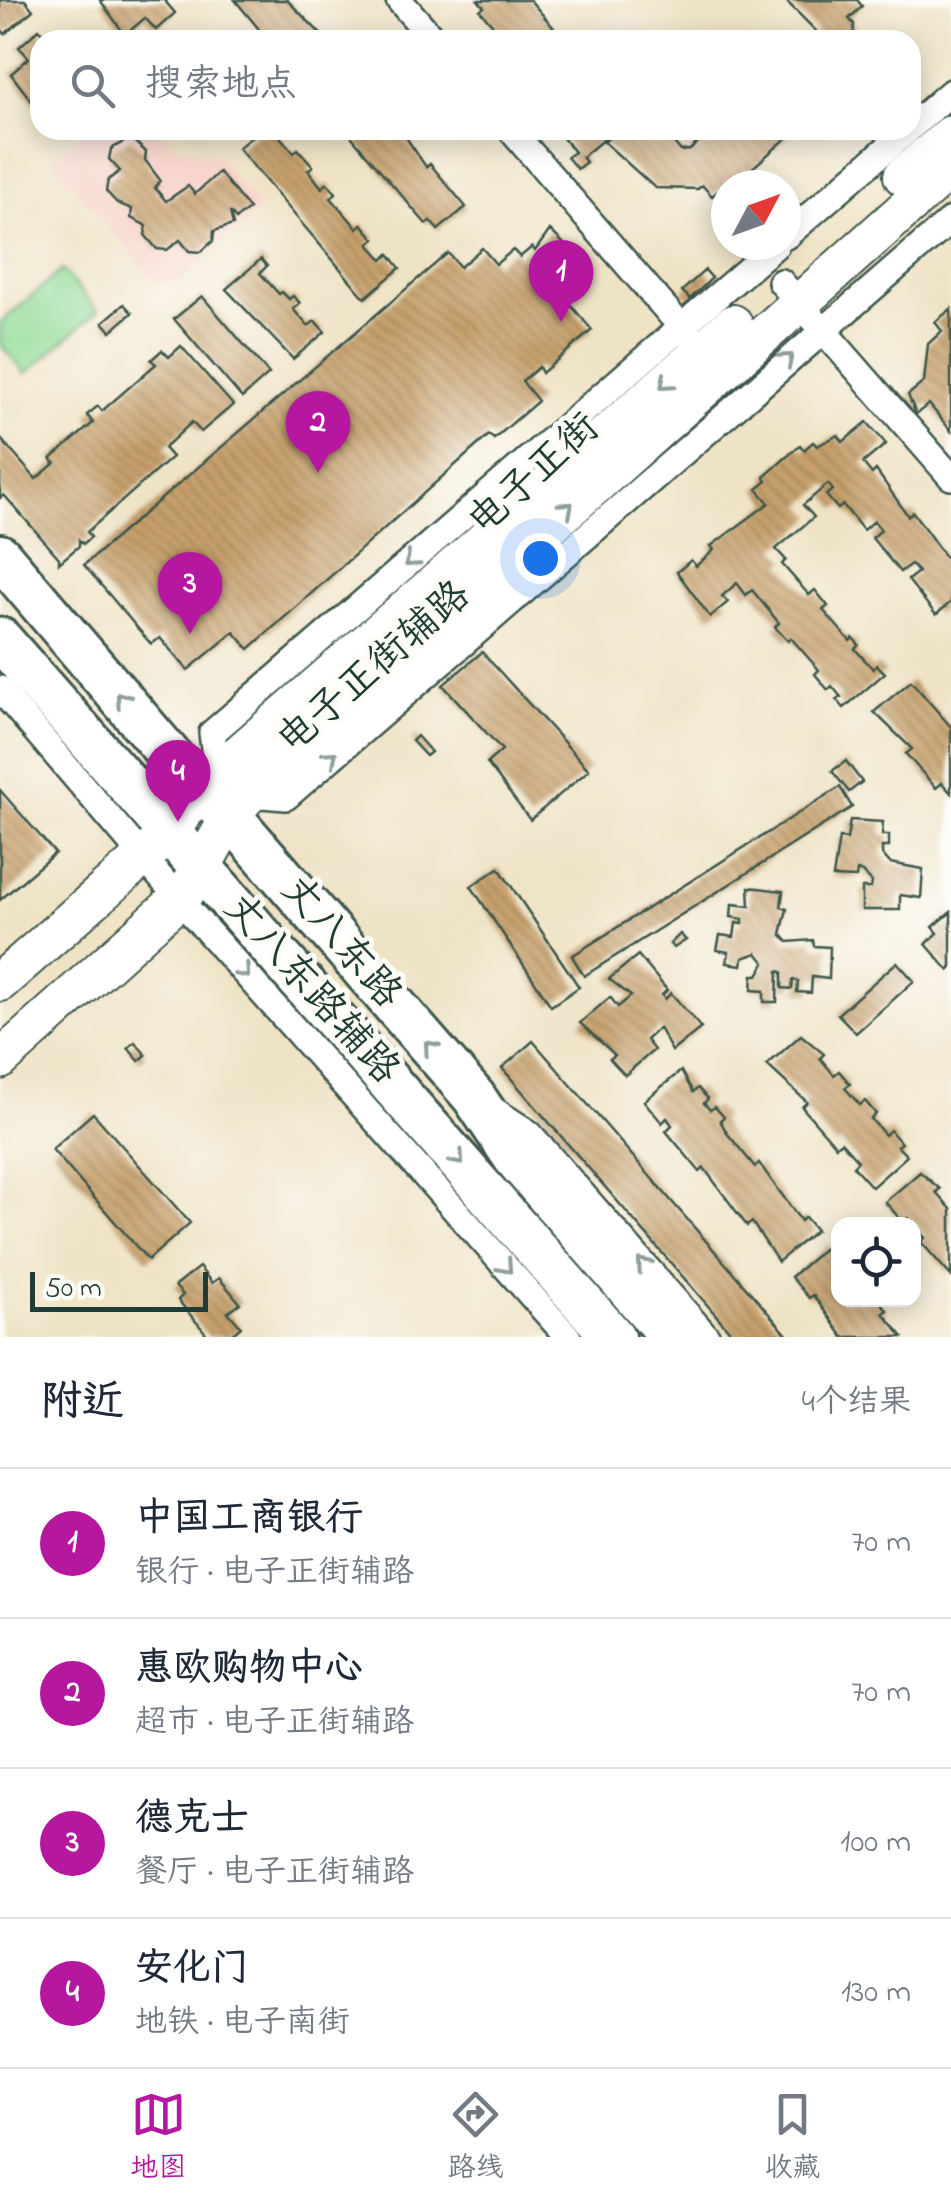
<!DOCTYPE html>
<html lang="zh">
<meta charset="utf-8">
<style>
:root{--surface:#fff;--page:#f6f6f7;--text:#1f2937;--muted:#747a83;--line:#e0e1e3;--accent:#b5179e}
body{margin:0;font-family:"Indie Flower","LXGW WenKai TC",sans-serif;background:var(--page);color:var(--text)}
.controls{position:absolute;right:30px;bottom:30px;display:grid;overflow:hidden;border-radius:20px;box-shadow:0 5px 25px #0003}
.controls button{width:90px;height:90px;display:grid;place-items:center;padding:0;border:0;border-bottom:2px solid var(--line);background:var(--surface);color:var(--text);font:50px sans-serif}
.compass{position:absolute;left:711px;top:170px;width:90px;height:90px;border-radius:50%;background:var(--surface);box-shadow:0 5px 25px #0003;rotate:49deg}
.scale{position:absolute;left:30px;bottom:25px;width:178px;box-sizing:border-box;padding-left:10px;border:5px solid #1f3d34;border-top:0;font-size:28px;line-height:35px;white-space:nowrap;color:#1f3d34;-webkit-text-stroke:8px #fdfcf7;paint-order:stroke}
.you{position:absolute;left:540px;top:558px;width:35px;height:35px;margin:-25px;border:8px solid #fff;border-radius:50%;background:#1a73e8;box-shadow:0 0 0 15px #1a73e833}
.badge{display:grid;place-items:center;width:65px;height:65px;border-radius:50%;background:var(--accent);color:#fff;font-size:32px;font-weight:700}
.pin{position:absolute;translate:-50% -82px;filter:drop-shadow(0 2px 5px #0008)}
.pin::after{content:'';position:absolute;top:52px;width:35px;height:30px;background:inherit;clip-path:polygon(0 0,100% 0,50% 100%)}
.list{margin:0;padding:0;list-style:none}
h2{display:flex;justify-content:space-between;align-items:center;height:130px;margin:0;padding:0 40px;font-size:42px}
h2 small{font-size:32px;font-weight:400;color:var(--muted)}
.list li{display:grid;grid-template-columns:65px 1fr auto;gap:30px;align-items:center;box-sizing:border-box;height:150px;padding:0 40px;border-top:2px solid var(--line)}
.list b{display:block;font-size:38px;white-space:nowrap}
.list p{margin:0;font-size:32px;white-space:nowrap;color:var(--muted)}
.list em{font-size:32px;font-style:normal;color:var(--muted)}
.icon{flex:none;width:55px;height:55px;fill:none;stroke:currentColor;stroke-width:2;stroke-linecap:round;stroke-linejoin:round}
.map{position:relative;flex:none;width:951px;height:1337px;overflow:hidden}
.search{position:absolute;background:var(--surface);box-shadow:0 5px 25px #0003;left:30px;right:30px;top:30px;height:110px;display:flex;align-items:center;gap:25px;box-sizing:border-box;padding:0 35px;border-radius:30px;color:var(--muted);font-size:38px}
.sheet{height:730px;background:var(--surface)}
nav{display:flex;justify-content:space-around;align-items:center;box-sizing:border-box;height:140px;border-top:2px solid var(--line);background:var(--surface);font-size:28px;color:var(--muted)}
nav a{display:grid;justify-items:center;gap:5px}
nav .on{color:var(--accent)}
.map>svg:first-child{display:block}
.built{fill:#f7d1c7}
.pitch{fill:#8fda96;stroke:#578c65;stroke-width:2.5}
.building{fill:url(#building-back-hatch)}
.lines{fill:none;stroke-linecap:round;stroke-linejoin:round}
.minor-casing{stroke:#3e564a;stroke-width:30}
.secondary-casing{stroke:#3e564a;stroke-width:42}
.primary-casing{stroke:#3e564a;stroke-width:48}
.minor{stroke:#fff;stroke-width:25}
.secondary{stroke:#fff;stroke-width:38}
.primary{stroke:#fff;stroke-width:42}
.oneway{stroke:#8f9e9a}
.labels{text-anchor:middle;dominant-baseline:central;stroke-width:10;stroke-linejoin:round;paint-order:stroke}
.street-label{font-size:40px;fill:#1f3d34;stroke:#fdfcf7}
</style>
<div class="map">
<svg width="951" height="1337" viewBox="0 0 951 1337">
<defs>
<pattern id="building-back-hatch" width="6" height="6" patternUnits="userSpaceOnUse" patternTransform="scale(2.5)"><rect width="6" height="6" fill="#c7a06c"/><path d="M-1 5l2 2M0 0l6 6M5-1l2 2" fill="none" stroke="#a1845a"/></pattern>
</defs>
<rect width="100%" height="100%" fill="#fdfcf7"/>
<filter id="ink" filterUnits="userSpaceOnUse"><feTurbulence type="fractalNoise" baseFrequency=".01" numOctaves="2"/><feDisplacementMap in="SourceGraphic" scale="20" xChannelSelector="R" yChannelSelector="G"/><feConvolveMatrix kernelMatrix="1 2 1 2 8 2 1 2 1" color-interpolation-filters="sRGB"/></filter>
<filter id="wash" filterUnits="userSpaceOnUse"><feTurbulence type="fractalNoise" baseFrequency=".0048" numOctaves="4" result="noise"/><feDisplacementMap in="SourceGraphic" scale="40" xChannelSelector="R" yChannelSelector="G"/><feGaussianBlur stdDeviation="2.25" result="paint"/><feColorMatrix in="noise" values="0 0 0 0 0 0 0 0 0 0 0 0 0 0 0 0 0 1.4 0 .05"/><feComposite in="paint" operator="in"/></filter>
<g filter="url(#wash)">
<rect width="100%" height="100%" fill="#efe3c6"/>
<path class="built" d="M86 130H159L171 144 217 157 260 209 178 282H156L50 160Z"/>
<path class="pitch" d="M62 270 98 311 26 374 0 344V323Z"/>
<g id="blocks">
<g class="building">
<path d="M0 0H25L33 10 5 34 0 28Z"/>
<path d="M100 0H164L175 13 156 30 145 18 125 35Z"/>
<path d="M235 0H287L320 33 317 35 321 40H268Z"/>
<path d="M478 0H530L564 40H505L480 10 484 7Z"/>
<path d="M785 0H857L862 6 849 19 854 24 853 40H814L816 31Z"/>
<path d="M39 29 48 40H40V112L11 74 29 58 19 47Z"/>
<path d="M260 130H274L294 153 298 149 313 166 308 170 322 188 327 183 336 193 331 198 357 228 362 224 375 239 369 244 383 260 389 254 400 268 365 298 238 148Z"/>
<path d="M346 130H401L426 167 430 164 466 207 438 230 430 221 426 224Z"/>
<path d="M573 130H615L582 157 586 162 577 169 567 157 574 152 563 138Z"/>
<path d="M618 130H663L681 151 690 150 711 130H796L734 184 731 181 712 196 702 185 698 189 655 188 604 142Z"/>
<path d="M131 138 146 152 145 160 160 180 155 188 166 201 188 186 195 194 219 172 249 209 236 219 230 212 233 225 214 231 213 241 201 252 189 251 180 240 167 250 157 249 145 235 147 226 131 218 132 209 117 203 106 191 108 180 120 171 109 159 111 149Z"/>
<path d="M550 230 574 254 576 273 559 291 592 330 542 373 539 367 522 381 538 401 494 439 489 435 249 649 234 632 188 670 160 638 151 644 84 565 448 253 460 267 482 248 496 264 513 250 520 257 532 247 535 251Z"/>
<path d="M261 259 267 266 260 273 279 294 282 292 289 299 293 296 300 303 293 309 308 326 315 321 325 332 293 359 226 289Z"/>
<path d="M705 270 712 278 690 299 682 291Z"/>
<path d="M202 296 269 374 242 398 174 319Z"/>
<path d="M124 304 132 313 111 331 103 322Z"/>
<path d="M951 309V431L929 404 916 414 908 395 924 382 928 344 942 331 935 322Z"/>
<path d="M181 346 233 405 201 432 192 422 164 448 172 457 87 532 91 537 83 544 79 540V546L59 563V558L4 495 0 498V438L36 479 55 463 51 459 93 423 87 415 98 406 102 411 156 364 151 360 162 350 169 357Z"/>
<path d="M867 422 886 444 863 463 872 474 876 470 908 516 913 512 945 557 951 556V602L936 615 908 580 918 572 911 564 900 572 872 538 881 530 874 521 863 530 843 505 838 509 826 495 833 490 828 484 803 505 814 517 776 549 786 560 782 564 809 595 815 590 828 606 823 610 850 641 853 638 859 645 855 649 873 669 877 665 885 673 844 708 837 700 841 697 832 686 828 690 815 674 819 670 791 638 788 641 775 627 779 623 752 590 746 595 737 583 722 596 728 602 710 617 677 572 691 560 696 566 714 550 711 546 769 503 757 489 767 481 764 477 800 445 804 450 813 442 817 446 838 435 843 442Z"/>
<path d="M482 652 589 770 530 820 487 763 502 750 443 685Z"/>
<path d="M911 681 951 727V793L942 783 936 788 906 754 912 749 874 712Z"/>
<path d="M417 736 431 752 426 756 412 741Z"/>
<path d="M846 761 862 782 849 792 832 771Z"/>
<path d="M840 787 852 807 584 976 572 956Z"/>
<path d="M0 790 55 853 0 900Z"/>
<path d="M850 820 883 822 882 835H889V847H882V854L890 863 923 869 921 898 900 895V910H862V888H871L872 882 862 872 857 871 856 878 833 877 839 838 847 839Z"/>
<path d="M499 868 579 987 551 1006 471 886Z"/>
<path d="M749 887 783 891 781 907 787 909 781 934 788 942 813 940 814 946 830 947 829 979 812 977 811 993 797 992 798 981 793 980 792 989 782 988V972L778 971 777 1002H764V991L752 990 753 975H758L765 963 757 953 743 958 742 965 727 963 729 952 717 950 720 935 734 937 736 923 743 924V919L731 917 732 904 750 906Z"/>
<path d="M951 912V969L949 971 926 944 938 933 933 927Z"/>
<path d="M680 934 686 940 674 948 670 944Z"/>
<path d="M638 955 667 990 662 995 665 999 671 993 701 1028 672 1051 659 1028 646 1040 654 1050 625 1075 610 1059 615 1055 580 1023 610 997 618 1007 631 996 609 979Z"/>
<path d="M897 962 914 981 856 1033 838 1014Z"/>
<path d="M801 1035 824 1054 820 1058 834 1075 839 1071 850 1084 845 1088 860 1105 865 1101 876 1114 871 1119 885 1135 890 1130 901 1143 897 1146 907 1156 872 1187 853 1166 858 1161 841 1142 836 1146 802 1107 807 1102 767 1065Z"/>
<path d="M533 1041 789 1337H735L502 1068Z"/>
<path d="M135 1042 146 1055 139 1061 128 1048Z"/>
<path d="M681 1071 693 1092 698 1088 708 1099 704 1103 710 1110 715 1107 724 1117 720 1120 727 1133 755 1167 759 1163 801 1221 805 1217 816 1230 778 1262 752 1222 747 1226 704 1168 700 1172 666 1131 672 1125 667 1118 662 1123 644 1101Z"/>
<path d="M93 1113 190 1223 148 1260 52 1149Z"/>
<path d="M920 1172 940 1189 936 1192 951 1209V1276L921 1242 925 1238 914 1224 908 1218 903 1222 885 1202Z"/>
<path d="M828 1245 838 1256V1300H878L887 1310 883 1313 903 1337H843L813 1295 809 1298 791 1277Z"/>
<path d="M199 1267 212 1283 219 1278 240 1303 228 1312 241 1327 229 1337H209L178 1300 183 1295 175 1286Z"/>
</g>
</g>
</g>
<g filter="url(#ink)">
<use href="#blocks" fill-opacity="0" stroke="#3e564a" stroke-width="2.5"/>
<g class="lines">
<g class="minor-casing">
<g id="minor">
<path d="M399 0 434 40"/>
<path d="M911 127 951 92"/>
<path d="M511 130 691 338"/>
<path d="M786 236 908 130"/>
<path d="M781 282 951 477"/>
<path d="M0 689 179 899 568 1337"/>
<path d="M217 773 212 733 776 245"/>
<path d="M249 794 286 797 951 220"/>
<path d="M492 1109 529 1133 707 1337"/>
</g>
</g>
<g class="secondary-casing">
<g id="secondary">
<path d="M903 176 951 135"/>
<path d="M0 982 170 833 199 790 217 773 733 324"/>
<path d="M0 1060 179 899C209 864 218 826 249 794L951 168"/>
</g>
</g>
<g class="primary-casing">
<g id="primary">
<path d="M0 556 199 790 229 815 474 1097 515 1158 671 1337"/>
<path d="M0 639 613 1337"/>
</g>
</g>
<use href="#minor" class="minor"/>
<use href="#secondary" class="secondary"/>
<use href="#primary" class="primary"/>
</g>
<defs><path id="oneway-chevron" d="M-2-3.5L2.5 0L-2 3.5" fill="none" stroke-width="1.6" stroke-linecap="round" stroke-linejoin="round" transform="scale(2.5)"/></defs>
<g class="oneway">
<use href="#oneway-chevron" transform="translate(787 359) rotate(-41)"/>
<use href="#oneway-chevron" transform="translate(666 383) rotate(139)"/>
<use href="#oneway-chevron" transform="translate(567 508) rotate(-42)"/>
<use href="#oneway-chevron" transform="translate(411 561) rotate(139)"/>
<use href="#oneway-chevron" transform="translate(122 699) rotate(-131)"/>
<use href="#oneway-chevron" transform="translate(331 757) rotate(-41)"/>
<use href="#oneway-chevron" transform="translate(244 972) rotate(48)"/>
<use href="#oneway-chevron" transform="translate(430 1047) rotate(-131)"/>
<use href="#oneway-chevron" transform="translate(458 1159) rotate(49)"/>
<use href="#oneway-chevron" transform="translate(643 1264) rotate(-131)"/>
<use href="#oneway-chevron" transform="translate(506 1267) rotate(48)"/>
</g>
</g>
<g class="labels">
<g class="street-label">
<text transform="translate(535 476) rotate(-42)">电子正街</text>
<text transform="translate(375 669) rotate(-41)">电子正街辅路</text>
<text transform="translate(340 943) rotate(49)">丈八东路</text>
<text transform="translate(310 990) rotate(48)">丈八东路辅路</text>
</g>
</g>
</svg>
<div class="controls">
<button><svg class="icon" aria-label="locate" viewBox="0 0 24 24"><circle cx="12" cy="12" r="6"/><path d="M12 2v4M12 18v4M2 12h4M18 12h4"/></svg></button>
</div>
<svg class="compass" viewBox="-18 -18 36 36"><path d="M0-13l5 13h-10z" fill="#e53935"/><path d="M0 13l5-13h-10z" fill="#747a83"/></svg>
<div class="scale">50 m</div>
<div class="you"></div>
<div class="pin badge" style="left:561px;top:322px">1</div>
<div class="pin badge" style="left:318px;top:473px">2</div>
<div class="pin badge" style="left:190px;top:634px">3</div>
<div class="pin badge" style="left:178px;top:822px">4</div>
<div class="search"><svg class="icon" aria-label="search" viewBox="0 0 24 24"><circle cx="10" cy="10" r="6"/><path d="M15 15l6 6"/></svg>搜索地点</div>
</div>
<section class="sheet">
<h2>附近<small>4个结果</small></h2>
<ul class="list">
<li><span class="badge">1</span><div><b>中国工商银行</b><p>银行 · 电子正街辅路</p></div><em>70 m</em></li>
<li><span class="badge">2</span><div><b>惠欧购物中心</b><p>超市 · 电子正街辅路</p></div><em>70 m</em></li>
<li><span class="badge">3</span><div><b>德克士</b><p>餐厅 · 电子正街辅路</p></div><em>100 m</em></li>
<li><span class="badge">4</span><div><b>安化门</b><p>地铁 · 电子南街</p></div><em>130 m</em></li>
</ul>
</section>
<nav>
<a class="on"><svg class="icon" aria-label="map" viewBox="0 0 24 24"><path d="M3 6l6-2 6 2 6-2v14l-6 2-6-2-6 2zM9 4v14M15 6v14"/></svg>地图</a>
<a><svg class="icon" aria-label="directions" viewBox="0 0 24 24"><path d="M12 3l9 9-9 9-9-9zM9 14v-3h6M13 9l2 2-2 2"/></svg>路线</a>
<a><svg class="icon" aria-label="saved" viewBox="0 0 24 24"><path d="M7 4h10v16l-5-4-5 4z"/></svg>收藏</a>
</nav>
